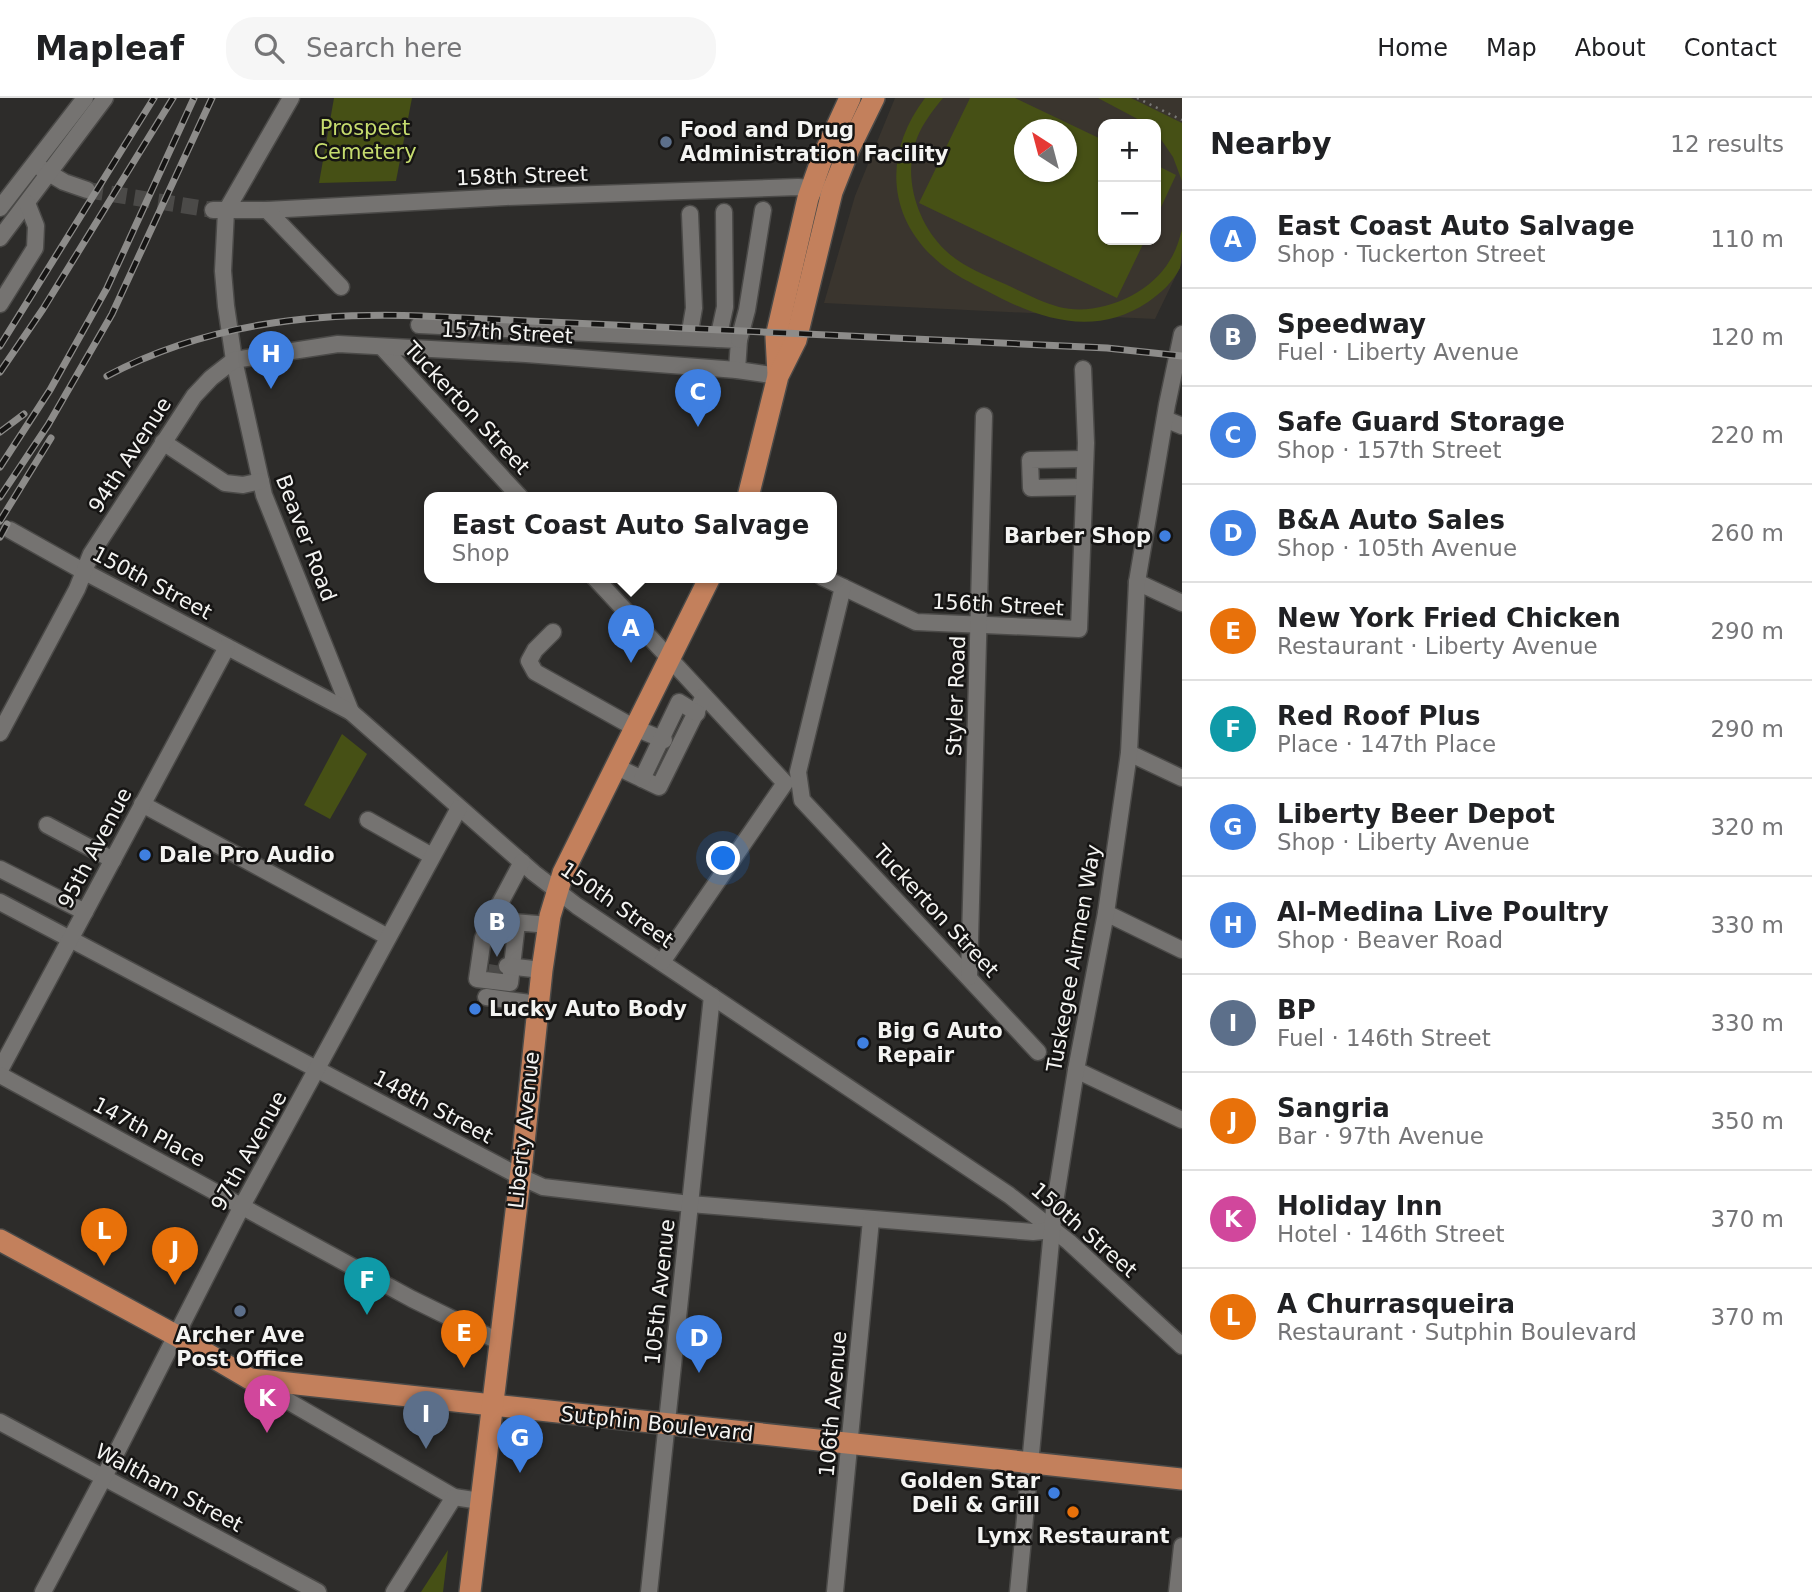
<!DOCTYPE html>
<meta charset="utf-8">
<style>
:root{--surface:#fff;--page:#f6f6f6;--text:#202124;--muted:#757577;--line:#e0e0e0;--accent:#7f5373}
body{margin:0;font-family:"DejaVu Sans",sans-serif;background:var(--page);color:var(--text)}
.controls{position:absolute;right:21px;top:21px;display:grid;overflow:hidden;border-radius:14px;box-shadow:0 2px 5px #0004}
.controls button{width:63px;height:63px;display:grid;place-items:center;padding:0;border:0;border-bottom:2px solid var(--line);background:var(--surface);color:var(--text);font:35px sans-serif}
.compass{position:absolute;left:1014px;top:21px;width:63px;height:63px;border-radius:50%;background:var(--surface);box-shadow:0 2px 5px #0004;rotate:324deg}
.you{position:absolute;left:724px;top:761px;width:24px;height:24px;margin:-18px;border:5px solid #fff;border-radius:50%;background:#1a73e8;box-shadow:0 0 0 10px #1a73e833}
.badge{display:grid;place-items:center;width:46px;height:46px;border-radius:50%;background:var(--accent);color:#fff;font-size:23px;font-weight:700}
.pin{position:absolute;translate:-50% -58px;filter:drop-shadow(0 2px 4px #0008)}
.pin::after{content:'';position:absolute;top:37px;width:24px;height:21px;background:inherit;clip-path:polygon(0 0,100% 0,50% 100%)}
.popup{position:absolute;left:424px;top:394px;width:413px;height:91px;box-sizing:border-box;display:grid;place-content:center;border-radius:14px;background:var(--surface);filter:drop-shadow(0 2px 5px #0005);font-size:23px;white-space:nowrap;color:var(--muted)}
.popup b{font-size:26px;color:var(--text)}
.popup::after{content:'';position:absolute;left:50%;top:100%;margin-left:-14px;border:14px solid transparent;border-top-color:var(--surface)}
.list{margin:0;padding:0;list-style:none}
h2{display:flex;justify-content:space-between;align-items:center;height:91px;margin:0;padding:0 28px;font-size:30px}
h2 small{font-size:23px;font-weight:400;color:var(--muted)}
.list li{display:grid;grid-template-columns:46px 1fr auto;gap:21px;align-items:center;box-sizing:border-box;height:98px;padding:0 28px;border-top:2px solid var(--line)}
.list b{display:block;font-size:26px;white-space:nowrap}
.list p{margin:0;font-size:23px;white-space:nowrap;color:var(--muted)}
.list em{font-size:23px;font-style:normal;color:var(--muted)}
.icon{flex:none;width:38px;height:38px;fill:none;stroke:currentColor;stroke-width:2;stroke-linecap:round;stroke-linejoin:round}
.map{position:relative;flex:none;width:1182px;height:1494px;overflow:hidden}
header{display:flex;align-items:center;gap:42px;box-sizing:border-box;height:98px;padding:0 35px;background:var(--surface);border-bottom:2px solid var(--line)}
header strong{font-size:33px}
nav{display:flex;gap:38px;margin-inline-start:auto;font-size:24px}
.search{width:490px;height:63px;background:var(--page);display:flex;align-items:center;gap:18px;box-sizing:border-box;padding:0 24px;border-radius:28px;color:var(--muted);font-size:26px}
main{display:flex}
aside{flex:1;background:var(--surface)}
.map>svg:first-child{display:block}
.built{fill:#3a352e;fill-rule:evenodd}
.green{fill:#465015;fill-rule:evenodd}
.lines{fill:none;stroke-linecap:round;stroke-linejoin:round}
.minor-tunnel{stroke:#4b4a48;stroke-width:16;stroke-dasharray:16 8;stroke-linecap:butt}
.minor-casing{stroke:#4b4a48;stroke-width:19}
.major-casing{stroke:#4b4a48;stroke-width:24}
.path{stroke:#787775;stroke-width:2.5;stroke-dasharray:2 5;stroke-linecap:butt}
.minor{stroke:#757371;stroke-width:16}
.major{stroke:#c3805c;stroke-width:21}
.rail-casing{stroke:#8d8c8a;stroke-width:7}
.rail{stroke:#151413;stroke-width:4.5;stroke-dasharray:13;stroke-linecap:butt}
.service-dot{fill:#5c6f8a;stroke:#151413;stroke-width:2.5}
.shop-dot{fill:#3f7fe0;stroke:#151413;stroke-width:2.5}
.food-dot{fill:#e8710a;stroke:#151413;stroke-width:2.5}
.labels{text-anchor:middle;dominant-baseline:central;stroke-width:5;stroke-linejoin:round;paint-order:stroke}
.park-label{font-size:21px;fill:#c6dc6e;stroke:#151413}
.poi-label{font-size:21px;font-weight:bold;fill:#f4f4f2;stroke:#151413;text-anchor:start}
.street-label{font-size:21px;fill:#f4f4f2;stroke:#151413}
</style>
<header>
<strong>Mapleaf</strong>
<div class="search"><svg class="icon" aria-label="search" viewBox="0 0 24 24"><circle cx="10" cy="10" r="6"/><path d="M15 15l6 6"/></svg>Search here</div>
<nav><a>Home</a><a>Map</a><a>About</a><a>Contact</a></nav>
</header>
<main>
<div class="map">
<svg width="1182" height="1494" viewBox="0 0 1182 1494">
<rect width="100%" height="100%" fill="#2d2c2a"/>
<path class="built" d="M895 0H1182V165L1155 221 824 205 855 98ZM1103 26H1156V142H1103ZM1024 32H1066V74H1024Z"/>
<g class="green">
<path d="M334 0H412L396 83 319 85Z"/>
<path d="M925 0H943C933 12 923 25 917 40 902 78 917 125 945 152 961 168 985 177 1005 186 1022 194 1041 204 1059 209 1098 219 1150 197 1170 162 1176 153 1179 142 1182 132 1182 143 1182 160 1180 170 1173 184 1161 195 1148 204 1094 240 1039 221 987 193 971 185 955 177 941 166 886 121 883 55 925 0Z"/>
<path d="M970 0H1015L1103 42V142H1145L1117 200 919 105ZM1024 32H1066V74H1024Z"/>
<path d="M1098 0H1131L1182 25V83L1173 59 1156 34V26H1147Z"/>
<path d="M1156 67 1176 77 1156 120Z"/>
<path d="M342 636 367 656 330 721 304 707Z"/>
<path d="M448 1452 443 1494H421Z"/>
</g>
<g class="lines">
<g class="minor-tunnel">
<path d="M87 92 213 112"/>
<path d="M493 833 511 835"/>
<path d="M488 874 506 877"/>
</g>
<g class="minor-casing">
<g id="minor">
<path d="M291 0 226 113 223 173 226 208 234 262 264 397 351 614"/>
<path d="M42 71 64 84 87 92"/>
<path d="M0 110 85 0"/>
<path d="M213 112H267L506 99 798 89 823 91"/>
<path d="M267 112 341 189"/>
<path d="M0 140 105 0"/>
<path d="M0 206 35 150 36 128 27 105"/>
<path d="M419 227 739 242 737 272"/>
<path d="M689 239 694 210 690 116"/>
<path d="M718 241 725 209 724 114"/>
<path d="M739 242 747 212 763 112"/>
<path d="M383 250 520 399"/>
<path d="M1165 321 1182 328"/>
<path d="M163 344 225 385 243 387 261 383"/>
<path d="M1084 389 1031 390 1030 362 1085 361"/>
<path d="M10 432 83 473 351 614 534 775 577 808 1009 1097 1069 1144 1182 1248"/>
<path d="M594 479 785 685 662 864"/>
<path d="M822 479 916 524 1079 531 1086 345 1083 271"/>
<path d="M1137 484 1182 505"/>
<path d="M843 489 798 674 802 702 1038 954"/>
<path d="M553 534 535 552 529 563 535 574 635 630 664 642"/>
<path d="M0 635 77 491 91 456 194 298 211 280 234 262 338 246 526 256 737 272 778 278"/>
<path d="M1129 655 1182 680"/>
<path d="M615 668 659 689 704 598"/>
<path d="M642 681 679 604 697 615"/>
<path d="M142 706 388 839"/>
<path d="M368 722 432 758"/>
<path d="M47 727 113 762"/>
<path d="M0 771 85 814"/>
<path d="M0 804 519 1078 543 1089 690 1106 1033 1134 1053 1132"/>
<path d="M1106 815 1182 852"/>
<path d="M491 822 522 764"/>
<path d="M517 825 510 885 477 881 483 840 491 822 549 827"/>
<path d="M507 868 542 872"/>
<path d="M969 879 984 318"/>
<path d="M486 899 538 906"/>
<path d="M0 972 227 549"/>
<path d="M1076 972 1182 1022"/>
<path d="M0 977 412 1201 500 1244"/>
<path d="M255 1284 454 1399 480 1403"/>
<path d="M0 1324 318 1494"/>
<path d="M43 1494 104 1379 242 1108 459 710"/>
<path d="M394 1494 454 1399"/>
<path d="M649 1494 712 898"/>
<path d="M835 1494 871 1122"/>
<path d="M1018 1494 1054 1111 1076 972 1106 815 1129 655 1137 484 1167 307 1182 236"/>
<path d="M1177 1494 1182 1448"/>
</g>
</g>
<g class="major-casing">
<g id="major">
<path d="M778 276 776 239 808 100 821 63 850 0"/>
<path d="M748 399 778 278 796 242 832 94 849 51 874 0"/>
<path d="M0 1142 177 1238 250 1281 1182 1381"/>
<path d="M470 1494 522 1064 542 872 550 818 563 775 710 479"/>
</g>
</g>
<path class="path" d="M1137 0 1182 22"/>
<use href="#minor" class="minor"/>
<use href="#major" class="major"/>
<g class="rail-casing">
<g id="rail">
<path d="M0 248 154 0"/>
<path d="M0 274 43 211 173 0"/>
<path d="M107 278C205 226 312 214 422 218L1107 250 1182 258"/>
<path d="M0 334 24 316"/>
<path d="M0 369 50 292 107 190 194 0"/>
<path d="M0 399 48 327 112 216 212 0"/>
<path d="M0 423 51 340"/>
<path d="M0 439 7 426"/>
</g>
</g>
<use href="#rail" class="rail"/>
</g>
<g class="service-dot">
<circle cx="666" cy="44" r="7"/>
<circle cx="240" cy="1213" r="7"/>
</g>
<g class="shop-dot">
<circle cx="1165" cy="438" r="7"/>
<circle cx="145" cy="757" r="7"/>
<circle cx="475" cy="911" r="7"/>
<circle cx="863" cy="945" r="7"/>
<circle cx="1054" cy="1395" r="7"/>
</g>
<circle class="food-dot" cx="1073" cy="1414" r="7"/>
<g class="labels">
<g class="park-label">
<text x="365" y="30">Prospect<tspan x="365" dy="24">Cemetery</tspan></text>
</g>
<g class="poi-label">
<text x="680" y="32">Food and Drug<tspan x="680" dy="24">Administration Facility</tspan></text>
<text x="1151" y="438" text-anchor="end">Barber Shop</text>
<text x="159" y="757">Dale Pro Audio</text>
<text x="489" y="911">Lucky Auto Body</text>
<text x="877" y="933">Big G Auto<tspan x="877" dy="24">Repair</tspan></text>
<text x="240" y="1237" text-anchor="middle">Archer Ave<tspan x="240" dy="24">Post Office</tspan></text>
<text x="1040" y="1383" text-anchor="end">Golden Star<tspan x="1040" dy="24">Deli &amp; Grill</tspan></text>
<text x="1073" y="1438" text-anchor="middle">Lynx Restaurant</text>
</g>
<g class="street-label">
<text transform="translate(522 78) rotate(-2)">158th Street</text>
<text transform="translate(507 235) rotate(3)">157th Street</text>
<text transform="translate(467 310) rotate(47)">Tuckerton Street</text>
<text transform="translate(130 357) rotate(-57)">94th Avenue</text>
<text transform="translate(306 440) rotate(69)">Beaver Road</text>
<text transform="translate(152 485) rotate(28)">150th Street</text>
<text transform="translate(998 507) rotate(3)">156th Street</text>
<text transform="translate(956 598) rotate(-88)">Styler Road</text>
<text transform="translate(95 750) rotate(-62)">95th Avenue</text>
<text transform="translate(617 807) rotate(35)">150th Street</text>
<text transform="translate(936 813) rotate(47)">Tuckerton Street</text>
<text transform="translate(1074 860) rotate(-80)">Tuskegee Airmen Way</text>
<text transform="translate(433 1009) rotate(28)">148th Street</text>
<text transform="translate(524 1032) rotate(-84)">Liberty Avenue</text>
<text transform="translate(149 1034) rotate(28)">147th Place</text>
<text transform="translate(249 1053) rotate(-61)">97th Avenue</text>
<text transform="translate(1084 1132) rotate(41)">150th Street</text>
<text transform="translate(660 1194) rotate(-84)">105th Avenue</text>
<text transform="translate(833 1306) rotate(-85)">106th Avenue</text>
<text transform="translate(657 1326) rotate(6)">Sutphin Boulevard</text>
<text transform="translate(169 1390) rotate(28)">Waltham Street</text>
</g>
</g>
</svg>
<div class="controls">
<button>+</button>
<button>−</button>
</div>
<svg class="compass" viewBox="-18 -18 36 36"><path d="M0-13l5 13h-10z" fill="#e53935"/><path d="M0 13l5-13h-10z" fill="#757577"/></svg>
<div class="you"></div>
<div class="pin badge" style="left:631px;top:565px;background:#3f7fe0">A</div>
<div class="popup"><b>East Coast Auto Salvage</b>Shop</div>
<div class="pin badge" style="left:497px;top:859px;background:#5c6f8a">B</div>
<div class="pin badge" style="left:698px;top:329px;background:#3f7fe0">C</div>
<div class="pin badge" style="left:699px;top:1275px;background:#3f7fe0">D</div>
<div class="pin badge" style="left:464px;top:1270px;background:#e8710a">E</div>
<div class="pin badge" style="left:367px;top:1217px;background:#0f9aa8">F</div>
<div class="pin badge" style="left:520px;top:1375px;background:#3f7fe0">G</div>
<div class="pin badge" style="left:271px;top:291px;background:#3f7fe0">H</div>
<div class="pin badge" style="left:426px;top:1351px;background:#5c6f8a">I</div>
<div class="pin badge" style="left:175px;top:1187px;background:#e8710a">J</div>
<div class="pin badge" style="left:267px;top:1335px;background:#d1479c">K</div>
<div class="pin badge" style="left:104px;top:1168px;background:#e8710a">L</div>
</div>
<aside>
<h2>Nearby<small>12 results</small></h2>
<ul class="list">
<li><span class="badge" style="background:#3f7fe0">A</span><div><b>East Coast Auto Salvage</b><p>Shop · Tuckerton Street</p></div><em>110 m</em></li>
<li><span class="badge" style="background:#5c6f8a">B</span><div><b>Speedway</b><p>Fuel · Liberty Avenue</p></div><em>120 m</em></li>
<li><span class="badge" style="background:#3f7fe0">C</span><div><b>Safe Guard Storage</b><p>Shop · 157th Street</p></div><em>220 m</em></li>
<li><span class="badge" style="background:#3f7fe0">D</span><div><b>B&amp;A Auto Sales</b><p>Shop · 105th Avenue</p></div><em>260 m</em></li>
<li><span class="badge" style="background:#e8710a">E</span><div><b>New York Fried Chicken</b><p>Restaurant · Liberty Avenue</p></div><em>290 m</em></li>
<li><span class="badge" style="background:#0f9aa8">F</span><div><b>Red Roof Plus</b><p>Place · 147th Place</p></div><em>290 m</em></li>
<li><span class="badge" style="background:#3f7fe0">G</span><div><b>Liberty Beer Depot</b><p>Shop · Liberty Avenue</p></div><em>320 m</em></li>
<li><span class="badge" style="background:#3f7fe0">H</span><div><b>Al-Medina Live Poultry</b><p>Shop · Beaver Road</p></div><em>330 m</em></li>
<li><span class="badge" style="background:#5c6f8a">I</span><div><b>BP</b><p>Fuel · 146th Street</p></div><em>330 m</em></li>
<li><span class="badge" style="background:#e8710a">J</span><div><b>Sangria</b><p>Bar · 97th Avenue</p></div><em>350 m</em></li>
<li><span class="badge" style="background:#d1479c">K</span><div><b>Holiday Inn</b><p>Hotel · 146th Street</p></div><em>370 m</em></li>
<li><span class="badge" style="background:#e8710a">L</span><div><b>A Churrasqueira</b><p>Restaurant · Sutphin Boulevard</p></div><em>370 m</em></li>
</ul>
</aside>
</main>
